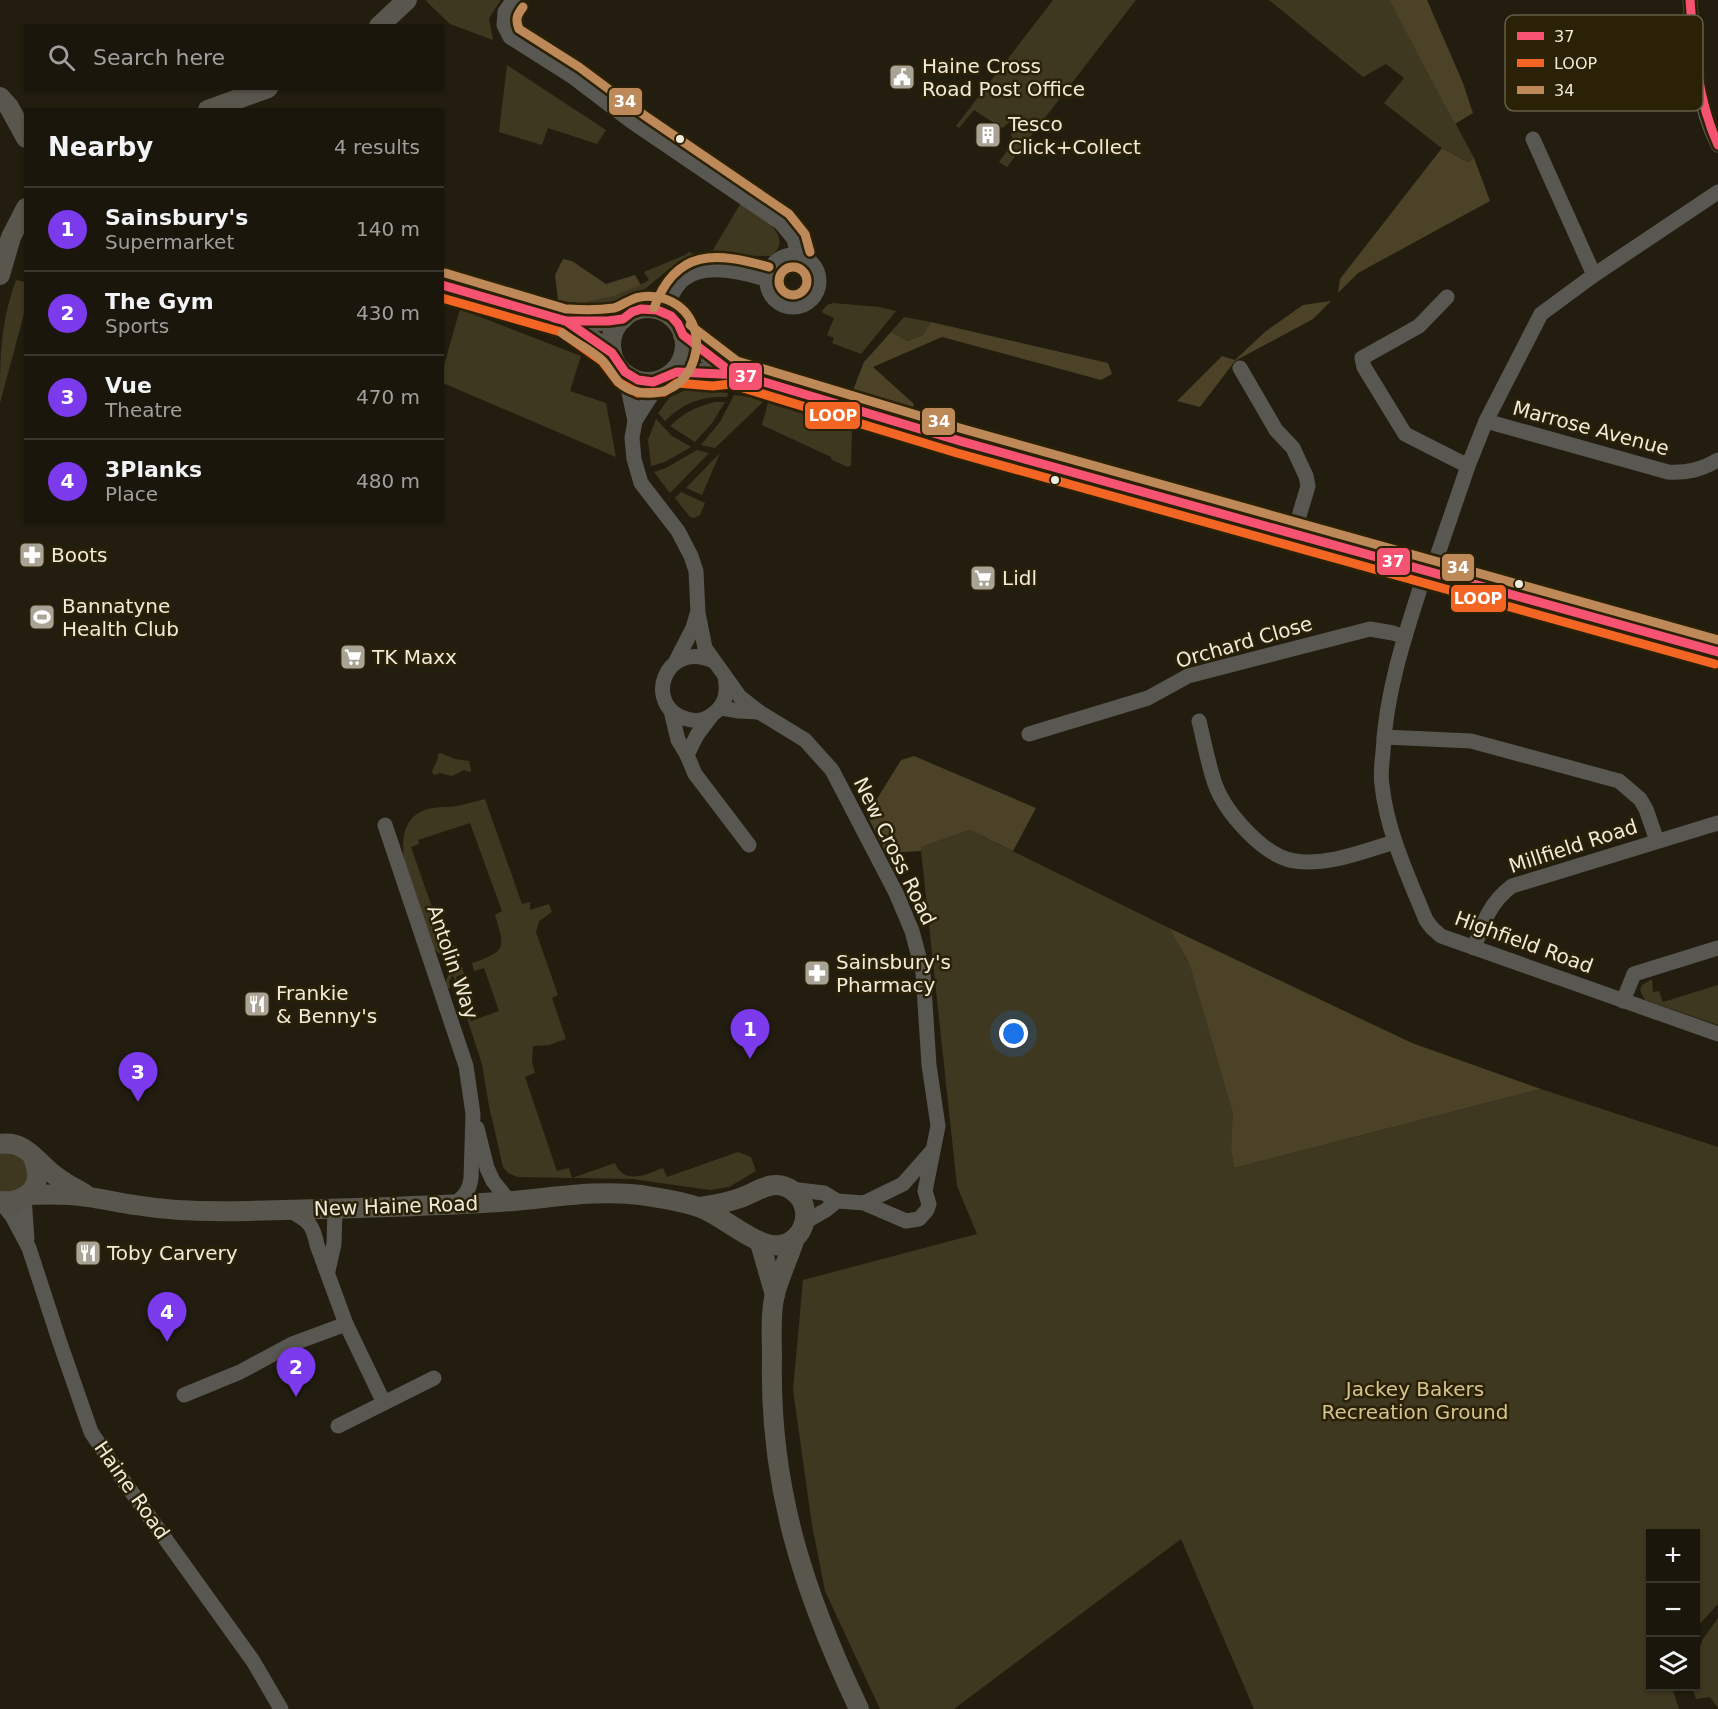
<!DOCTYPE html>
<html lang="en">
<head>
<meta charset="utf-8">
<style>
  body { margin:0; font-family:"DejaVu Sans",sans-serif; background:#231f14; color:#f1f3f6 }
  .controls { position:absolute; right:18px; bottom:18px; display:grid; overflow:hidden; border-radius:0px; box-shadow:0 2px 4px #0004 }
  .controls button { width:54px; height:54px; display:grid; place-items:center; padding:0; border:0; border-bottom:2px solid #38352c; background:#1a160b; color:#f1f3f6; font:30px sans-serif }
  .you { position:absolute; left:1014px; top:1034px; width:21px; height:21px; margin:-15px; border:4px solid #fff; border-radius:50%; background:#1a73e8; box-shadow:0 0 0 9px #1a73e833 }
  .badge { display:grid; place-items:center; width:39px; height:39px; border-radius:50%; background:#7c3aed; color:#fff; font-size:20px; font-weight:700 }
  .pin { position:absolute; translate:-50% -50px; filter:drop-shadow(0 2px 3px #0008) }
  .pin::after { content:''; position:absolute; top:32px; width:21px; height:18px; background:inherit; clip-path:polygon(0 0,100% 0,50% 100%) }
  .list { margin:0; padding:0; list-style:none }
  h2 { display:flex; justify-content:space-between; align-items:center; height:78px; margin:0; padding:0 24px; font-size:26px }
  h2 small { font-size:20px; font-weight:400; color:#9f9f9d }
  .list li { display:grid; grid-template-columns:39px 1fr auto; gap:18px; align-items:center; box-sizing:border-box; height:84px; padding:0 24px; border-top:2px solid #38352c }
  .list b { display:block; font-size:22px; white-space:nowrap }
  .list p { margin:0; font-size:20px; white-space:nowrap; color:#9f9f9d }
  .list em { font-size:20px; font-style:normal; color:#9f9f9d }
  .icon { flex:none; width:33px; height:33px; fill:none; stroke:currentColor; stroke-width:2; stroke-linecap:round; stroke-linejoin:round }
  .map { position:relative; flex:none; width:1718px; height:1709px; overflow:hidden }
  .search { position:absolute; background:#1a160b; box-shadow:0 2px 4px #0004; left:24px; top:24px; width:420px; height:66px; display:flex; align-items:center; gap:15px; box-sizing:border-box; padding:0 21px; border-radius:0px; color:#9f9f9d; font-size:22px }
  .panel { position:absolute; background:#1a160b; box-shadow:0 2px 4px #0004; left:24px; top:108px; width:420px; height:414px; border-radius:0px }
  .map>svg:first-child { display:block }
</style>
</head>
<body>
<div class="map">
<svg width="1718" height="1709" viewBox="0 0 1718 1709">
  <rect width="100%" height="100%" fill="#221d0f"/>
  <g fill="#3f3820">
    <polygon points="428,0 501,0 489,18 493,40 450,24 426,1"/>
    <path d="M1053 0H1136L1007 167 999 162 1014 141C1009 134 1012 131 1015 124L1011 121 1002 128 974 110 959 128 956 126Z"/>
    <polygon points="1269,0 1389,0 1474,158 1468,162 1439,146 1384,103 1404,78 1386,64 1363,77"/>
    <polygon points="507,65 606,130 597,144 548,128 542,145 499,132"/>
    <path d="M742 201C756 212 797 237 771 256L710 255Z"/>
    <path d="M689 252 695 254 669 269 645 289 615 305 579 304C604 299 627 293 649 280L644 272 685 255Z"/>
    <path d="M16 280 25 282V310L0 403C0 356 0 325 16 280Z"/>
    <polygon points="833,303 879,307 896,311 861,354 832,343 834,338 827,335 834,318 823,313 822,311 827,305"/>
    <polygon points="460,309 581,356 570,391 606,403 616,457 443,383 443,369"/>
    <polygon points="904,317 931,322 923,335 908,341 891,332"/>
    <path d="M688 389 728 393 727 397C701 396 683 403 665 421L658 413 670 397Z"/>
    <polygon points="734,395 749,397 763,402 715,448 701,445 720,422"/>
    <path d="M715 402H725L712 423 695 442 670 426C683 413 696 407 715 402Z"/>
    <polygon points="768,403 852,429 851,465 848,467 832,460 831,457 762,425"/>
    <polygon points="656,419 672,436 691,447 665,462 651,466 648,440"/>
    <polygon points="697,450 709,453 670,493 654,472 666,468"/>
    <polygon points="720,453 702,495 686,488"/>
    <polygon points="681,492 705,503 700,515 694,518 690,517 675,498"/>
    <path d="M440 753 455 759 469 761 471 770 470 772 464 770 452 776 439 773 435 775 432 773C433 766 438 762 438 754Z"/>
    <path d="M485 799 522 904 530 902V910L549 904 552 912 539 921 536 932 558 995 552 998 566 1039 549 1045 533 1046 532 1062 535 1073 525 1077 557 1171 569 1168 572 1178 615 1163C624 1186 647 1174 663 1168L667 1177 738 1152 751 1157 756 1171 729 1187 710 1190 632 1179 518 1177 508 1173 503 1167 489 1106 482 1064 453 975 449 981 450 988 446 989V980L450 972 462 967 464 974 456 977 471 1021 499 1011 484 968 474 971 472 963C507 951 505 948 495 915L502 911 470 823 418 840 419 844 411 847 446 947 455 946 458 955C447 957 440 957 433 947L404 861C402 841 402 818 425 810 435 806 447 808 457 806 467 804 476 801 485 799Z"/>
    <polygon points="970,830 1169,928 1189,963 1234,1112 1231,1149 1234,1168 1541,1089 1718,1147 1718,1604 1696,1628 1696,1534 1650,1534 1650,1686 1672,1687 1679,1709 1254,1709 1181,1539 954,1709 880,1709 825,1591 812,1525 793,1390 803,1280 977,1234 957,1186 921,850 921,847"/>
    <polygon points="1652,979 1653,992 1659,991 1663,1002 1718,985 1718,1025 1645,1000 1640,990 1642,985"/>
    <path d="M3 1152C37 1151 38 1197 0 1192V1154Z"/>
    <polygon points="1718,1618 1718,1708 1710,1697 1696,1699 1692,1687 1696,1686 1696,1657 1703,1639"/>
  </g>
  <g fill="#4c4228">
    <polygon points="1389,0 1427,0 1463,83 1473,113 1455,124"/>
    <polygon points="1442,148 1468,162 1474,158 1490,201 1358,273 1338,293 1340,279"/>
    <polygon points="563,259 572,261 606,284 635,275 641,285 614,296 579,304 558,300 555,275"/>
    <polygon points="1331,301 1313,319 1235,361 1200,407 1177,401 1222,356 1235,360 1266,331 1303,305"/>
    <polygon points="931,322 1108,363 1112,374 1101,380 942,337 873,367 914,404 912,411 853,390 864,362 891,332 908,341 923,335"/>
    <polygon points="914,756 1036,808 1013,851 970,830 921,847 921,851 886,853 867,815 901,760"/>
    <polygon points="1169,928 1412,1043 1541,1089 1234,1168 1231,1149 1233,1112 1189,963"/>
  </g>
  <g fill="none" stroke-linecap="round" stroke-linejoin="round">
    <g stroke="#595751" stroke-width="15">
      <polyline points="513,0 505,12 504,25 510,37 573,77 631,121 781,223 794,239 798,255"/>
      <path d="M1690 0C1694 50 1695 100 1718 145"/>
      <polyline points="1533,139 1594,275"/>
      <circle cx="793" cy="281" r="26"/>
      <polyline points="1447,297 1419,326 1362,358 1364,367 1405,434 1468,466"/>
      <path d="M665 312C669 301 674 287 684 279 704 262 743 272 766 279"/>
      <polyline points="1240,368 1276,430 1293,448 1306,476 1308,486 1294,533"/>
      <polyline points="620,369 628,388 635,421"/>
      <polyline points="661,380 635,421 632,438 634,459 641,483 678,531 691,556 696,571 698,613 705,648 740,697 759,712 805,740 832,770 896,893 912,931 923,972 929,1065 938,1126 925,1191 929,1204 927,1210 919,1219 906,1221 864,1203 837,1201 824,1193 790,1189"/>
      <path d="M1486 421 1668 472C1687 473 1701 470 1718 460"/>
      <path d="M1426 570C1407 629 1386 689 1383 752 1382 763 1380 774 1382 785 1387 832 1408 876 1426 920L1432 928 1441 936 1718 1034"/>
      <polyline points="1432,571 1468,466 1486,421 1541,314 1594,275 1718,192"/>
      <path d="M713 661C664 639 642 707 687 719 696 722 706 720 713 714 726 705 728 691 725 677"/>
      <polyline points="675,663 693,628 697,614"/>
      <polyline points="721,708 739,711 759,712"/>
      <polyline points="671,711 678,740 687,755 695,774 749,845"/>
      <path d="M1199 721C1204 741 1208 764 1215 784 1225 812 1264 857 1295 861 1329 866 1363 851 1395 842"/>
      <polyline points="1029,734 1148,698 1188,676 1370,629 1393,633 1405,637"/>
      <polyline points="1384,737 1471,741 1619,781 1640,799 1646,809 1657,841"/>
      <polyline points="687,755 697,735 712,715"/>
      <path d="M385 825 466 1066 473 1114 471 1178C469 1192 464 1197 453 1205"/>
      <path d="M1474 948C1483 923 1490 902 1512 886L1718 823"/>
      <polyline points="1623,1001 1634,974 1718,948"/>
      <polyline points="477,1128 487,1168 493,1181 509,1201"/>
      <polyline points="24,1197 27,1239"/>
      <polyline points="0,1201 12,1216 29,1248 59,1340 91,1432 123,1480 253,1661 281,1709"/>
      <polyline points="864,1203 903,1184 932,1151"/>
      <path d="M289 1210C308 1220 313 1224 317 1245L346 1324 384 1403"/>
      <polyline points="805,1222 826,1210 837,1201"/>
      <polyline points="328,1271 334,1244 335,1209"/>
      <polyline points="184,1395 240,1372 292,1344 346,1324"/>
      <polyline points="338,1426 434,1378"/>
    </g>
    <g stroke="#59564d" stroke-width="20">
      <polyline points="379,26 407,0"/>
      <polyline points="0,97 9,107 26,138"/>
      <polyline points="208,110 268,88"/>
      <polyline points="0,275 11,237 26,208"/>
      <polyline points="442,285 566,321 608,321 623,319"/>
      <circle cx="648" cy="345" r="37"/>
      <polyline points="566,321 612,353"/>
      <polyline points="683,335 731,372 960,441 1426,570 1718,652"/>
      <polyline points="674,371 713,374 731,372"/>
      <path d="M0 1144C27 1139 39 1166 60 1179 68 1185 77 1189 85 1194"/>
      <path d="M27 1195C48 1194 68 1194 88 1197 104 1199 119 1203 135 1205 171 1211 210 1212 247 1211 332 1209 416 1207 501 1202 547 1199 595 1189 641 1195 660 1198 683 1201 701 1208 729 1218 770 1264 796 1237 803 1230 806 1220 805 1211 804 1203 800 1196 793 1191 773 1176 757 1193 737 1199 725 1203 713 1205 700 1207"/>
      <path d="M0 1201C16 1203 37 1195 37 1176 38 1170 34 1162 33 1156"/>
      <path d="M795 1238C789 1257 780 1275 775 1294 770 1313 772 1338 772 1358 769 1488 804 1593 859 1709"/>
      <polyline points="760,1243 775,1295"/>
    </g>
    <defs>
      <g id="bus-1">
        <path d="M1690 0C1694 50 1697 98 1718 145"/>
        <polyline points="442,285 566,321 608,321 623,319 632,312 641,309 657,310 671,316 678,324 683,335 731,372 960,441 1718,652"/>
        <polyline points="554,318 566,321 612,353 625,372 638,380 653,382 677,372 743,375"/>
      </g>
      <polyline id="bus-2" points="442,298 561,332 602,361 618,382 638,393 664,392 677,383 713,386 730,384 957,453 1715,664"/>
      <g id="bus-3">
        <path d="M523 7C517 15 515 19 519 29L579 67 638 111 789 214 805 234 810 252"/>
        <circle cx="793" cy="281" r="14"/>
        <polyline points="445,273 566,309"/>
        <path d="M654 308C676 248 716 252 769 267"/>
        <polyline points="690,325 737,361 963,429 1718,640"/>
        <path d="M562 333C574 342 592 350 603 361 613 372 615 384 631 390 697 412 723 316 662 298 650 295 637 296 627 302 622 304 619 307 614 308 600 310 583 310 569 309"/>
      </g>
    </defs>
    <use href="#bus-1" stroke="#2a2107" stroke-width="14"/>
    <use href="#bus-2" stroke="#2a2107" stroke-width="14"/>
    <use href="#bus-3" stroke="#2a2107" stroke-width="14"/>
    <use href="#bus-1" stroke="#f65372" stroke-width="9"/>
    <use href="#bus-2" stroke="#f26522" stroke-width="9"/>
    <use href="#bus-3" stroke="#be8959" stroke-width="9"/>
  </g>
  <defs>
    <symbol id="civic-square" viewBox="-11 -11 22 22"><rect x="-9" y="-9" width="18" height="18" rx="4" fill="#a8a394" stroke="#2a2107"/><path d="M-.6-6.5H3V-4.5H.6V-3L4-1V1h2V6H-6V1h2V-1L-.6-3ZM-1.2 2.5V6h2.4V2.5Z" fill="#fff"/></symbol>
    <symbol id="building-square" viewBox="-11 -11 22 22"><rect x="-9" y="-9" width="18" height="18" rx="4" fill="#a8a394" stroke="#2a2107"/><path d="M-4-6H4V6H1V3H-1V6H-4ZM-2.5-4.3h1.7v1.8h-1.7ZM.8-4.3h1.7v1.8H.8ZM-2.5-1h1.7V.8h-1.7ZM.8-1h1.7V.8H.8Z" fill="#fff"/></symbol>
    <symbol id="pharmacy-square" viewBox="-11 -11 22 22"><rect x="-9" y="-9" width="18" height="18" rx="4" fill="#a8a394" stroke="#2a2107"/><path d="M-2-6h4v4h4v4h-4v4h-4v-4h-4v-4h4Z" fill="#fff"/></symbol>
    <symbol id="supermarket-square" viewBox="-11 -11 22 22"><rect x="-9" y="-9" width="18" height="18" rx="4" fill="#a8a394" stroke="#2a2107"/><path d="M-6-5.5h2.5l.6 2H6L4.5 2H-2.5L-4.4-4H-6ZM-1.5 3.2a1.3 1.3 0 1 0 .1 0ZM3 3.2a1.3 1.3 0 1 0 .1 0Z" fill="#fff"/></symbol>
    <symbol id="stadium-square" viewBox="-11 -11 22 22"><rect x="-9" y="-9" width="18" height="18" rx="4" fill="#a8a394" stroke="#2a2107"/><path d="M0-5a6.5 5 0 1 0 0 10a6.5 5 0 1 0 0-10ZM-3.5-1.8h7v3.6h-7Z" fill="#fff"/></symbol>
    <symbol id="restaurant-square" viewBox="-11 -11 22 22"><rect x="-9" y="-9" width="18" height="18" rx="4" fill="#a8a394" stroke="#2a2107"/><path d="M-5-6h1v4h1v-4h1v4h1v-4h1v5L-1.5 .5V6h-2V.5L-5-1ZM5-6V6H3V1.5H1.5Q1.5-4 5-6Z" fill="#fff"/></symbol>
  </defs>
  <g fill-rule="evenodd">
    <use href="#civic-square" x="887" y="62" width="30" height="30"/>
    <use href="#building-square" x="973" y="120" width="30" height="30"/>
    <use href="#pharmacy-square" x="17" y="540" width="30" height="30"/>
    <use href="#supermarket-square" x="968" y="563" width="30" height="30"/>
    <use href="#stadium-square" x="27" y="602" width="30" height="30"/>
    <use href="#supermarket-square" x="338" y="642" width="30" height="30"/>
    <use href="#pharmacy-square" x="802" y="958" width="30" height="30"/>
    <use href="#restaurant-square" x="242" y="989" width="30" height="30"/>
    <use href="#restaurant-square" x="73" y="1238" width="30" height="30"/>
  </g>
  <g fill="#f0ebdb" stroke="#2a2107" stroke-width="2">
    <circle cx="680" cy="139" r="5"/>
    <circle cx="1055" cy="480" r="5"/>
    <circle cx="1519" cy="584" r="5"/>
  </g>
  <g text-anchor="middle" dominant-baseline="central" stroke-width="5" stroke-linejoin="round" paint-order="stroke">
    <g font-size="20" fill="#f0ebdb" stroke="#2a2107" text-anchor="start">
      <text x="922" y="66">Haine Cross<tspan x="922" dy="23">Road Post Office</tspan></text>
      <text x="1008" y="124">Tesco<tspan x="1008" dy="23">Click+Collect</tspan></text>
      <text x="51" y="555">Boots</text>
      <text x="1002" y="578">Lidl</text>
      <text x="62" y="606">Bannatyne<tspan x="62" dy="23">Health Club</tspan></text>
      <text x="372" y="657">TK Maxx</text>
      <text x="836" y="962">Sainsbury's<tspan x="836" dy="23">Pharmacy</tspan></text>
      <text x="276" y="993">Frankie<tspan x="276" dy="23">&amp; Benny's</tspan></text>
      <text x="107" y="1253">Toby Carvery</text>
    </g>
    <g font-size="20" fill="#f0ebdb" stroke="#2a2107">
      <text transform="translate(1591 428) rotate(15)">Marrose Avenue</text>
      <text transform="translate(1244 642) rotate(-16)">Orchard Close</text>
      <text transform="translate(1573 846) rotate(-18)">Millfield Road</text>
      <text transform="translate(895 851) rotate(64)">New Cross Road</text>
      <text transform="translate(1524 942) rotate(20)">Highfield Road</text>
      <text transform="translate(453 962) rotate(71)">Antolin Way</text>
      <text transform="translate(396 1206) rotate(-2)">New Haine Road</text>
      <text transform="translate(132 1490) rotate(55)">Haine Road</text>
    </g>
    <g font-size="20" fill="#d6c48d" stroke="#2a2107">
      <text x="1415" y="1389">Jackey Bakers<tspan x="1415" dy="23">Recreation Ground</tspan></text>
    </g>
  </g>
  <rect x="1505" y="15" width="198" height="96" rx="9" fill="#2a2107" stroke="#655e47" stroke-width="1.5"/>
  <rect x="1517" y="32" width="27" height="8" fill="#f65372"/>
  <rect x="1517" y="59" width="27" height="8" fill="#f26522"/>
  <rect x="1517" y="86" width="27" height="8" fill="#be8959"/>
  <g font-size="16" fill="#f0ebdb">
    <text x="1554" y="42">37</text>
    <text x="1554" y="69">LOOP</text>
    <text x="1554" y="96">34</text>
  </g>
  <g stroke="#2a2107" stroke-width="2">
    <rect x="608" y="87" width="35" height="29" rx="6" fill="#be8959"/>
    <rect x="728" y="362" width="35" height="29" rx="6" fill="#f65372"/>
    <rect x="804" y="401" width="57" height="29" rx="6" fill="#f26522"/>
    <rect x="921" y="407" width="35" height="29" rx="6" fill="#be8959"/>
    <rect x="1376" y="547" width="35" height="29" rx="6" fill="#f65372"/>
    <rect x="1441" y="553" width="34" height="29" rx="6" fill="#be8959"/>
    <rect x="1450" y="584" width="57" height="29" rx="6" fill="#f26522"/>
  </g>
  <g font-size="16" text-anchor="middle" font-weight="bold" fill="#fff">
    <text x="625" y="107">34</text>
    <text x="746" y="382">37</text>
    <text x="833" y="421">LOOP</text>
    <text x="939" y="427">34</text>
    <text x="1393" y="567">37</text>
    <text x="1458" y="573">34</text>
    <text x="1478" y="604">LOOP</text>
  </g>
</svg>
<div class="controls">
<button>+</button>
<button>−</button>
<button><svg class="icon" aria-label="layers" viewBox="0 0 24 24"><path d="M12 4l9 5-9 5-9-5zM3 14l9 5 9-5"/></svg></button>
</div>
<div class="you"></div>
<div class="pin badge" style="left:750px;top:1059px">1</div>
<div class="pin badge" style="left:296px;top:1397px">2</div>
<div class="pin badge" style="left:138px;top:1102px">3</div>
<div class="pin badge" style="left:167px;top:1342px">4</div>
<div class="search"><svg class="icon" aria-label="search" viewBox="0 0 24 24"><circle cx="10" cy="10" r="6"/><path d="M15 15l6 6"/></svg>Search here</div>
<section class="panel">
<h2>Nearby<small>4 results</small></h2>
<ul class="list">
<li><span class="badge">1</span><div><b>Sainsbury's</b><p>Supermarket</p></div><em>140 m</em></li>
<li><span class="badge">2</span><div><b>The Gym</b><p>Sports</p></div><em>430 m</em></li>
<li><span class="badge">3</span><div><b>Vue</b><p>Theatre</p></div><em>470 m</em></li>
<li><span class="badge">4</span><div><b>3Planks</b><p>Place</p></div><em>480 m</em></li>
</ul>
</section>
</div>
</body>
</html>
